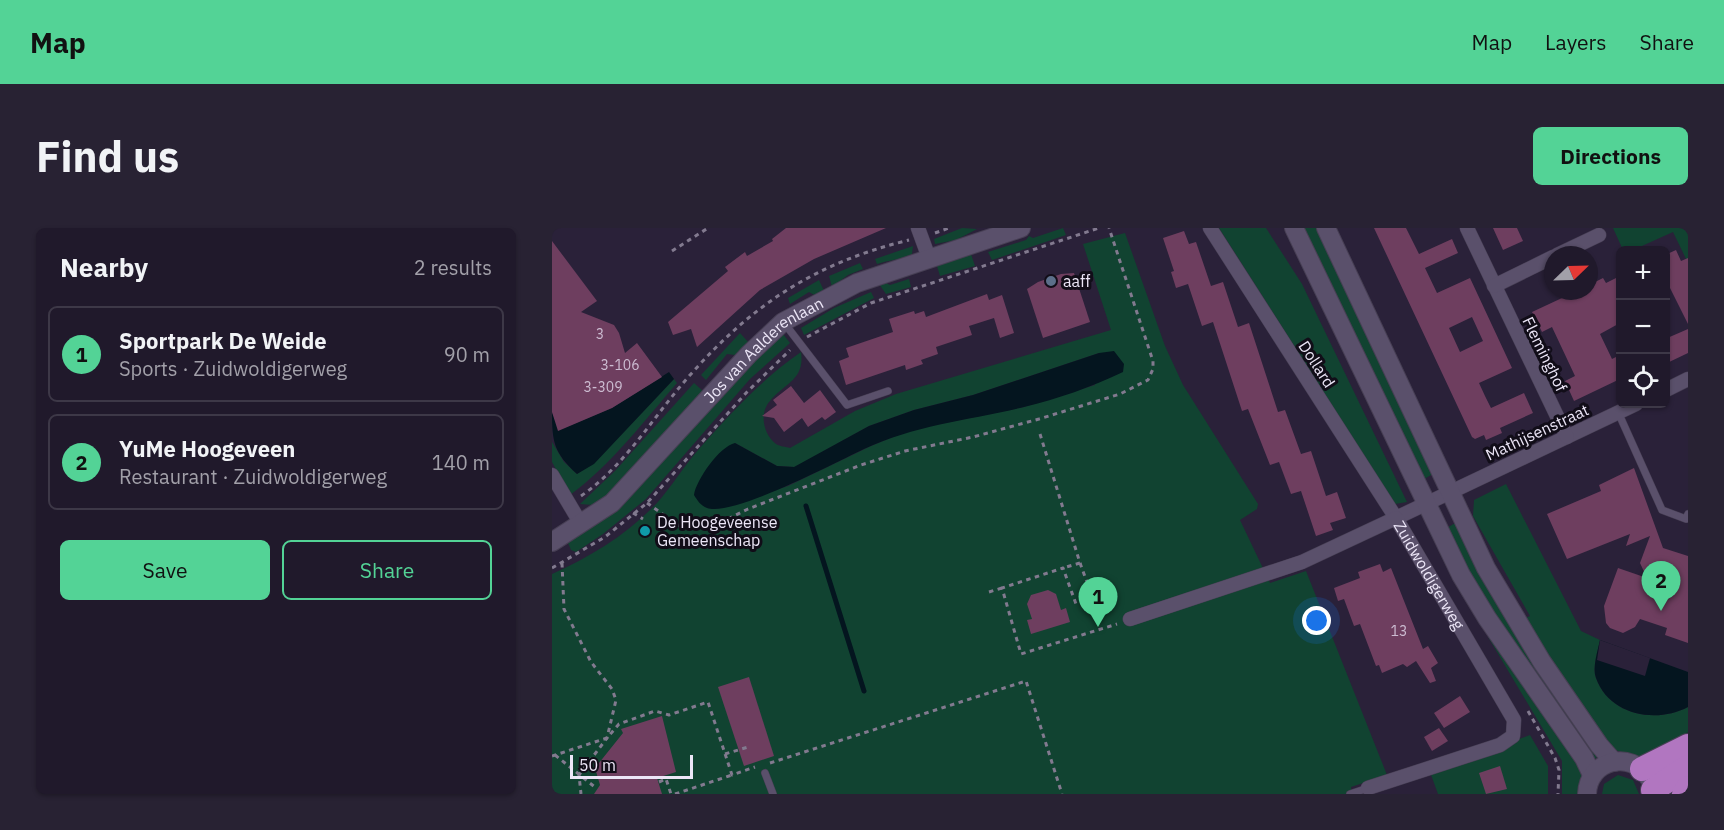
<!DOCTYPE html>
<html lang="en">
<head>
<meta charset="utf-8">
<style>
  body { margin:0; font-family:"IBM Plex Sans",sans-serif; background:#282233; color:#f1f3f6 }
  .controls { position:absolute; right:18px; top:18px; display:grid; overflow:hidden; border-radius:9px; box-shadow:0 2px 4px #0004 }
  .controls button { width:54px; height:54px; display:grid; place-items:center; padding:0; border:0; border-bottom:2px solid #3d3847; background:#20192b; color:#f1f3f6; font:30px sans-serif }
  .compass { position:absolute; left:992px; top:18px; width:54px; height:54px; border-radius:50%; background:#20192b; box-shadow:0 2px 4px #0004; rotate:67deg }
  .scale { position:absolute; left:18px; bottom:15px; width:123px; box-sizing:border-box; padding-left:6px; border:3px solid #ece6f7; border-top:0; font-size:16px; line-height:21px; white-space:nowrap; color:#ece6f7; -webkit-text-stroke:4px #110d18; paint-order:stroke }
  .you { position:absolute; left:765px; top:393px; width:21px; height:21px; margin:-15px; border:4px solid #fff; border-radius:50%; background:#1a73e8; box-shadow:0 0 0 9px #1a73e833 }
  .badge { display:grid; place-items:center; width:39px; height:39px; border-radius:50%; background:#53d396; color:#111; font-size:20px; font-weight:700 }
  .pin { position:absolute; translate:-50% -50px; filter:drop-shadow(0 2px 3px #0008) }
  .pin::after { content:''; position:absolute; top:32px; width:21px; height:18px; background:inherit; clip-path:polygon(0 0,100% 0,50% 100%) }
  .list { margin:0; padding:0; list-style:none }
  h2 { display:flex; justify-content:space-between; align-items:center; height:78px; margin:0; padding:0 24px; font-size:26px }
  h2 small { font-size:20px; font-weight:400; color:#a2a0a9 }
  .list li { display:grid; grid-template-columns:39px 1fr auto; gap:18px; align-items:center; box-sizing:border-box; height:96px; margin:0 12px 12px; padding:0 12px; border:2px solid #3d3847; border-radius:9px }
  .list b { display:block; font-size:22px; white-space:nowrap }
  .list p { margin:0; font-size:20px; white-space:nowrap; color:#a2a0a9 }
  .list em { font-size:20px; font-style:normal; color:#a2a0a9 }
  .actions { display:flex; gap:12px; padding:18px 24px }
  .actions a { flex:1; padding:14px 0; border:2px solid #53d396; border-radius:9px; text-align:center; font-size:21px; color:#53d396 }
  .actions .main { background:#53d396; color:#111 }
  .icon { flex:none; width:33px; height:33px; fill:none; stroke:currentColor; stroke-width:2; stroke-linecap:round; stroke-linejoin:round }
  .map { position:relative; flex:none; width:1136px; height:566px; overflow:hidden; border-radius:9px }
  header { display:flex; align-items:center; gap:36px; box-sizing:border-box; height:84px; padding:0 30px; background:#53d396; color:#111 }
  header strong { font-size:28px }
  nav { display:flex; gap:33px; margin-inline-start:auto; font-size:21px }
  .intro { display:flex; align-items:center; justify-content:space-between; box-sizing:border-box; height:144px; padding:0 36px }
  h1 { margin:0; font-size:42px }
  .button { padding:15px 27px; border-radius:9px; background:#53d396; color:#111; font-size:21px; font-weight:700 }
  main { display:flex; gap:36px; padding:0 36px }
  aside { flex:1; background:#20192b; border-radius:9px; box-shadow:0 2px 4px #0004 }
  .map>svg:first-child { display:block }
</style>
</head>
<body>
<header>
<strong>Map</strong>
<nav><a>Map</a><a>Layers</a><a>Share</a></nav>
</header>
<div class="intro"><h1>Find us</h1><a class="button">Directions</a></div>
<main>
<aside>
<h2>Nearby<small>2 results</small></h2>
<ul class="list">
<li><span class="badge">1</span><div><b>Sportpark De Weide</b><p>Sports · Zuidwoldigerweg</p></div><em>90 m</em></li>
<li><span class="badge">2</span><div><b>YuMe Hoogeveen</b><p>Restaurant · Zuidwoldigerweg</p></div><em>140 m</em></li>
</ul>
<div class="actions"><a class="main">Save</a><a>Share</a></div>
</aside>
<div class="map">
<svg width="1136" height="566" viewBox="0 0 1136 566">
  <rect width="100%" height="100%" fill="#2a2139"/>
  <g fill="#114331" fill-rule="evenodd">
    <polygon points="410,0 425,1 404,12 383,16 382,11"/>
    <polygon points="511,0 514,7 440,32 436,24 474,12 477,8 481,10"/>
    <polygon points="667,0 714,0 750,56 855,274 843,276"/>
    <polygon points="750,0 768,0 881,246 872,251"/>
    <polygon points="1061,0 1136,0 1136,35 1121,4 1081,22 1071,22"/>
    <path d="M573 5 613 118 631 157 706 276 705 281 688 292 718 355 754 343 835 547 799 559 800 566H0V346C38 329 76 306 105 275 120 258 132 238 147 221 177 187 211 150 249 124 253 152 233 155 218 173 207 185 211 206 224 216 227 218 234 219 238 220L303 183 344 166 559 102 531 16ZM547 125 543 157 472 179 358 202 319 218 236 258 165 280H155L183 215 225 238 243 239 317 198 362 182 421 167Z"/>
    <path d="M361 18 360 26C348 32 337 32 325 36L323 31Z"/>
    <polygon points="419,26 423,38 388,48 385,38"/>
    <polygon points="308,35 311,41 296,47 280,59 277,48"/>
    <polygon points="357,51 359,59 334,66 327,56 332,54 338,57"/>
    <polygon points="267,52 272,63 264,68 257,64 238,76 236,70"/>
    <polygon points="319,64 322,70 252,107 249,100 282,80"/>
    <polygon points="188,105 197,115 183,127 175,126 154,152 149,147"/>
    <polygon points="231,106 238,115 198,151 94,271 51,306 24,324 19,322 16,315 49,293 82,265 192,141"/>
    <path d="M122 151 125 155C92 193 59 237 18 267L0 234V214L12 234 25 246 43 234Z"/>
    <polygon points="142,155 152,164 58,266 41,277 28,276 63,243"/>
    <path d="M954 256 1029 403 1048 412C1046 422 1040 440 1044 450 1057 487 1104 496 1136 479V504L1107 529 1091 530 1059 521 1048 509 973 390 978 388 921 288 922 272Z"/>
    <polygon points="905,294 1046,528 1041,533 939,386 893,301"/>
    <polygon points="940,407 1032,544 1028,566 1010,566 1010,533 936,409"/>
    <polygon points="978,507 996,538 996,566 886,566 878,544"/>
    <polygon points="1066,547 1081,552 1087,566 1050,566 1052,556"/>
  </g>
  <g fill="#04151f">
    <path d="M562 123 572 136 571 144C539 159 506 171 472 179 418 192 363 197 312 221 284 234 181 289 155 280 149 278 145 272 142 267 144 252 168 218 183 215L225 238 242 239 317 198 362 182 421 167 547 125Z"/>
    <path d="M117 144 122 151 42 236 25 246C2 225 0 214 0 184L7 202 60 180Z"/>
    <path d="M1048 412 1136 444V479C1104 496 1057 487 1044 450 1040 440 1046 422 1048 412Z"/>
  </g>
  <polygon fill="#2a2139" points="1048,412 1098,430 1093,448 1045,432"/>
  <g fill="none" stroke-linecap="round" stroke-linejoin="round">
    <polyline stroke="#04151f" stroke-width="5" points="254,278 312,463"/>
  </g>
  <g fill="#6e3e5f" fill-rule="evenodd">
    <polygon points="234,0 334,0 262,31 208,62 145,119 139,101 121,107 116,94 176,43 173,39 193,24 195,28 221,13 220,11"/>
    <path d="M822 0H854L867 26 900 11 906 25 873 40 885 65 918 50 960 140 927 155 933 168 939 180 972 165 981 185 948 200 950 205 934 212 932 207 923 211 920 209ZM920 89 931 113 908 124 897 100Z"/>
    <polygon points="941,0 965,0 971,13 951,22"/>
    <polygon points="632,3 637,16 644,14 659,58 671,54 686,99 697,95 726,184 733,182 749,226 759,223 774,268 785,264 794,290 778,295 781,302 764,308 749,263 739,266 727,234 718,237 696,181 690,183 661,94 650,98 636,56 624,60 619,44 622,43 611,10"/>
    <polygon points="0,13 45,73 29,84 62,97 67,105 73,125 85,115 110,149 60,180 6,203 0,184"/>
    <polygon points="1124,22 1129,33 1136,30 1136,96 1113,50 1113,27"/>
    <polygon points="522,45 538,94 491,110 475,61 486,54 509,46"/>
    <polygon points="1068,48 1068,95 1048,106 1060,131 1068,127 1068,151 1022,173 1013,153 1023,148 1000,99 990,104 980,84 1025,63 1037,63 1037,57 1051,50 1054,55"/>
    <polygon points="435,66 437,72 450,67 462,105 448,110 442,90 417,98 420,107 384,119 386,126 369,132 371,136 354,142 353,137 294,157 287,133 297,129 294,120 341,104 337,91 362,83 363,86 372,83 374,89"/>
    <polygon points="1136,101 1136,125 1113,136 1113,111"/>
    <polygon points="239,158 252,175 268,162 284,184 273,192 270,189 256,199 250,190 232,204 222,190 210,188 225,177 221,172"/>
    <polygon points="1082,240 1111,320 1136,328 1136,415 1113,407 1115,400 1088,391 1083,399 1071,405 1058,400 1054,395 1052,378 1066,340 1095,350 1088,335 1098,308 1074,318 1078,306 1015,331 995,286 1049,263 1047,257"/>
    <polygon points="828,336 831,344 839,340 871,421 876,418 886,435 879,440 884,453 878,455 864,433 855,439 851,436 830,445 827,437 824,438 808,396 802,398 792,371 786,373 782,360 808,350 806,344"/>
    <polygon points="496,362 504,366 509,382 514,380 518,394 479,406 475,392 480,391 475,376 479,367"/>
    <polygon points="197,449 222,528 192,538 166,459"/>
    <polygon points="908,468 918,484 892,500 882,485"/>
    <polygon points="110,488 124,544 105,550 110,566 42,566 48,557 43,540 71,505 69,501"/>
    <polygon points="887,500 896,513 880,523 872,509"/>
    <polygon points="948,538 955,561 934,566 927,545"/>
  </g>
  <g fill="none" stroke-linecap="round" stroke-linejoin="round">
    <defs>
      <g id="lane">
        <polyline points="233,96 295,177 336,163"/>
        <polyline points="1066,184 1110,282 1134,291 1136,286"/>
        <polyline points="213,545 221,566"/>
        <polyline points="798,566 816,560"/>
      </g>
      <g id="street">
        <polyline points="366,0 377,30"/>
        <polyline points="658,0 844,290 1084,176"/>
        <polyline points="915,0 1015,209"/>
        <polyline points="1005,27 1047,7"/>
        <polyline points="942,58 1001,29"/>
        <polyline points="1114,162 1136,151"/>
        <polyline points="0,247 29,296"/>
        <path id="s1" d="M578 391 750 334 844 290 962 492 961 508 948 517 816 560"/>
      </g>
      <g id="secondary">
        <polyline points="742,0 909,347 935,390 1032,530 1040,547"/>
        <polyline points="774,0 934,340 990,434 1047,517 1062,534"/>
        <path id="s2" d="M0 314 60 275 197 126 231 94 305 55 469 0"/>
        <path d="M1035 566C1036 532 1079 521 1097 550"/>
      </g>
      <g id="highway">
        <polyline points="1090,541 1136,518"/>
        <polyline points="1101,562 1136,539"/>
        <polyline points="1132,566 1136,560"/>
      </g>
    </defs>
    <use href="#lane" stroke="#473f54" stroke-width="8"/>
    <use href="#street" stroke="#473f54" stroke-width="15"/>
    <use href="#secondary" stroke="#473f54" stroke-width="20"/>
    <use href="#highway" stroke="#473f54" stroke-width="26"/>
    <g stroke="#827a8f" stroke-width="3" stroke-dasharray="4.5 4.5" stroke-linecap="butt">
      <polyline points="383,5 397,0"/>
      <polyline points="120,23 156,0"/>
      <polyline points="255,109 319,75 547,0"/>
      <polyline points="488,206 528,335 511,340"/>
      <path d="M29 268C75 236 102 187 139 146 202 75 264 35 357 12"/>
      <polyline points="95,275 129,299 166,296 196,281 309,237 353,223 421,209 487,191 568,166 596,152 601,141 601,133 557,0"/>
      <polyline points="81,285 91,291"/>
      <polyline points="10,335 12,381 39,434 60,461 64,472 55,510 27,547 29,566"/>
      <polyline points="528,335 535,354"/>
      <polyline points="0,340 53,309 95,275 195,164 238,122"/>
      <polyline points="437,364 450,360"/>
      <polyline points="549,367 524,376 511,340 450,360 469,426 565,396"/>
      <polyline points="976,483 1003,530 1007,542 1006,566"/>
      <polyline points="173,526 196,519"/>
      <polyline points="3,527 44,560"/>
      <polyline points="0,528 55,510 67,496 103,483 117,487 156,474 180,547 203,539"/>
      <polyline points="218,535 474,453 510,566"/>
      <polyline points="107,554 114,551 119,566"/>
      <polyline points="123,566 180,547"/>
    </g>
    <use href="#lane" stroke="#5a506b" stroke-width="7"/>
    <use href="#street" stroke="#5a506b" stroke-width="14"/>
    <use href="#secondary" stroke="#5a506b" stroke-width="18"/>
    <use href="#highway" stroke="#b176c0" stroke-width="24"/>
  </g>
  <circle fill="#5c6f8a" stroke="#110d18" stroke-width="2" cx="499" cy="53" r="6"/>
  <circle fill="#0f9aa8" stroke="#110d18" stroke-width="2" cx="93" cy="303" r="6"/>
  <g text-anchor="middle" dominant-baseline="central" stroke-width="6" stroke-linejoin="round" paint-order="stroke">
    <g font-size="14" fill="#ccbcd1">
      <text x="48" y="106">3</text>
      <text x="68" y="137">3-106</text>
      <text x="51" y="159">3-309</text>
      <text x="847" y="403">13</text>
    </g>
    <g font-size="16" fill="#ece6f7" stroke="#110d18" text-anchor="start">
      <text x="511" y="53">aaff</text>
      <text x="105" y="294">De Hoogeveense<tspan x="105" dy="18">Gemeenschap</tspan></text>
    </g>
    <g font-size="16" fill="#ece6f7" stroke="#110d18">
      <text stroke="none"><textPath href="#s2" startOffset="288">Jos van Aalderenlaan</textPath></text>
      <text transform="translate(993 126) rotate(64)">Fleminghof</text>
      <text transform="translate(765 136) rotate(57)">Dollard</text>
      <text transform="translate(985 204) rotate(-25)">Mathijsenstraat</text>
      <text stroke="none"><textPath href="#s1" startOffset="351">Zuidwoldigerweg</textPath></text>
    </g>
  </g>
</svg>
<div class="controls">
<button>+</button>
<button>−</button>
<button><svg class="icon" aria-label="locate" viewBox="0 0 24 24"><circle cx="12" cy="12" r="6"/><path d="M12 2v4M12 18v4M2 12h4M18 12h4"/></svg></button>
</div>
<svg class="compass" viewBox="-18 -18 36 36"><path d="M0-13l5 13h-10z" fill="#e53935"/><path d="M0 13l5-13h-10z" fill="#a2a0a9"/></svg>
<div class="scale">50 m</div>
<div class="you"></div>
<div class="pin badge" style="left:546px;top:399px">1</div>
<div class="pin badge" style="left:1109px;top:383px">2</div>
</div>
</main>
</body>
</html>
